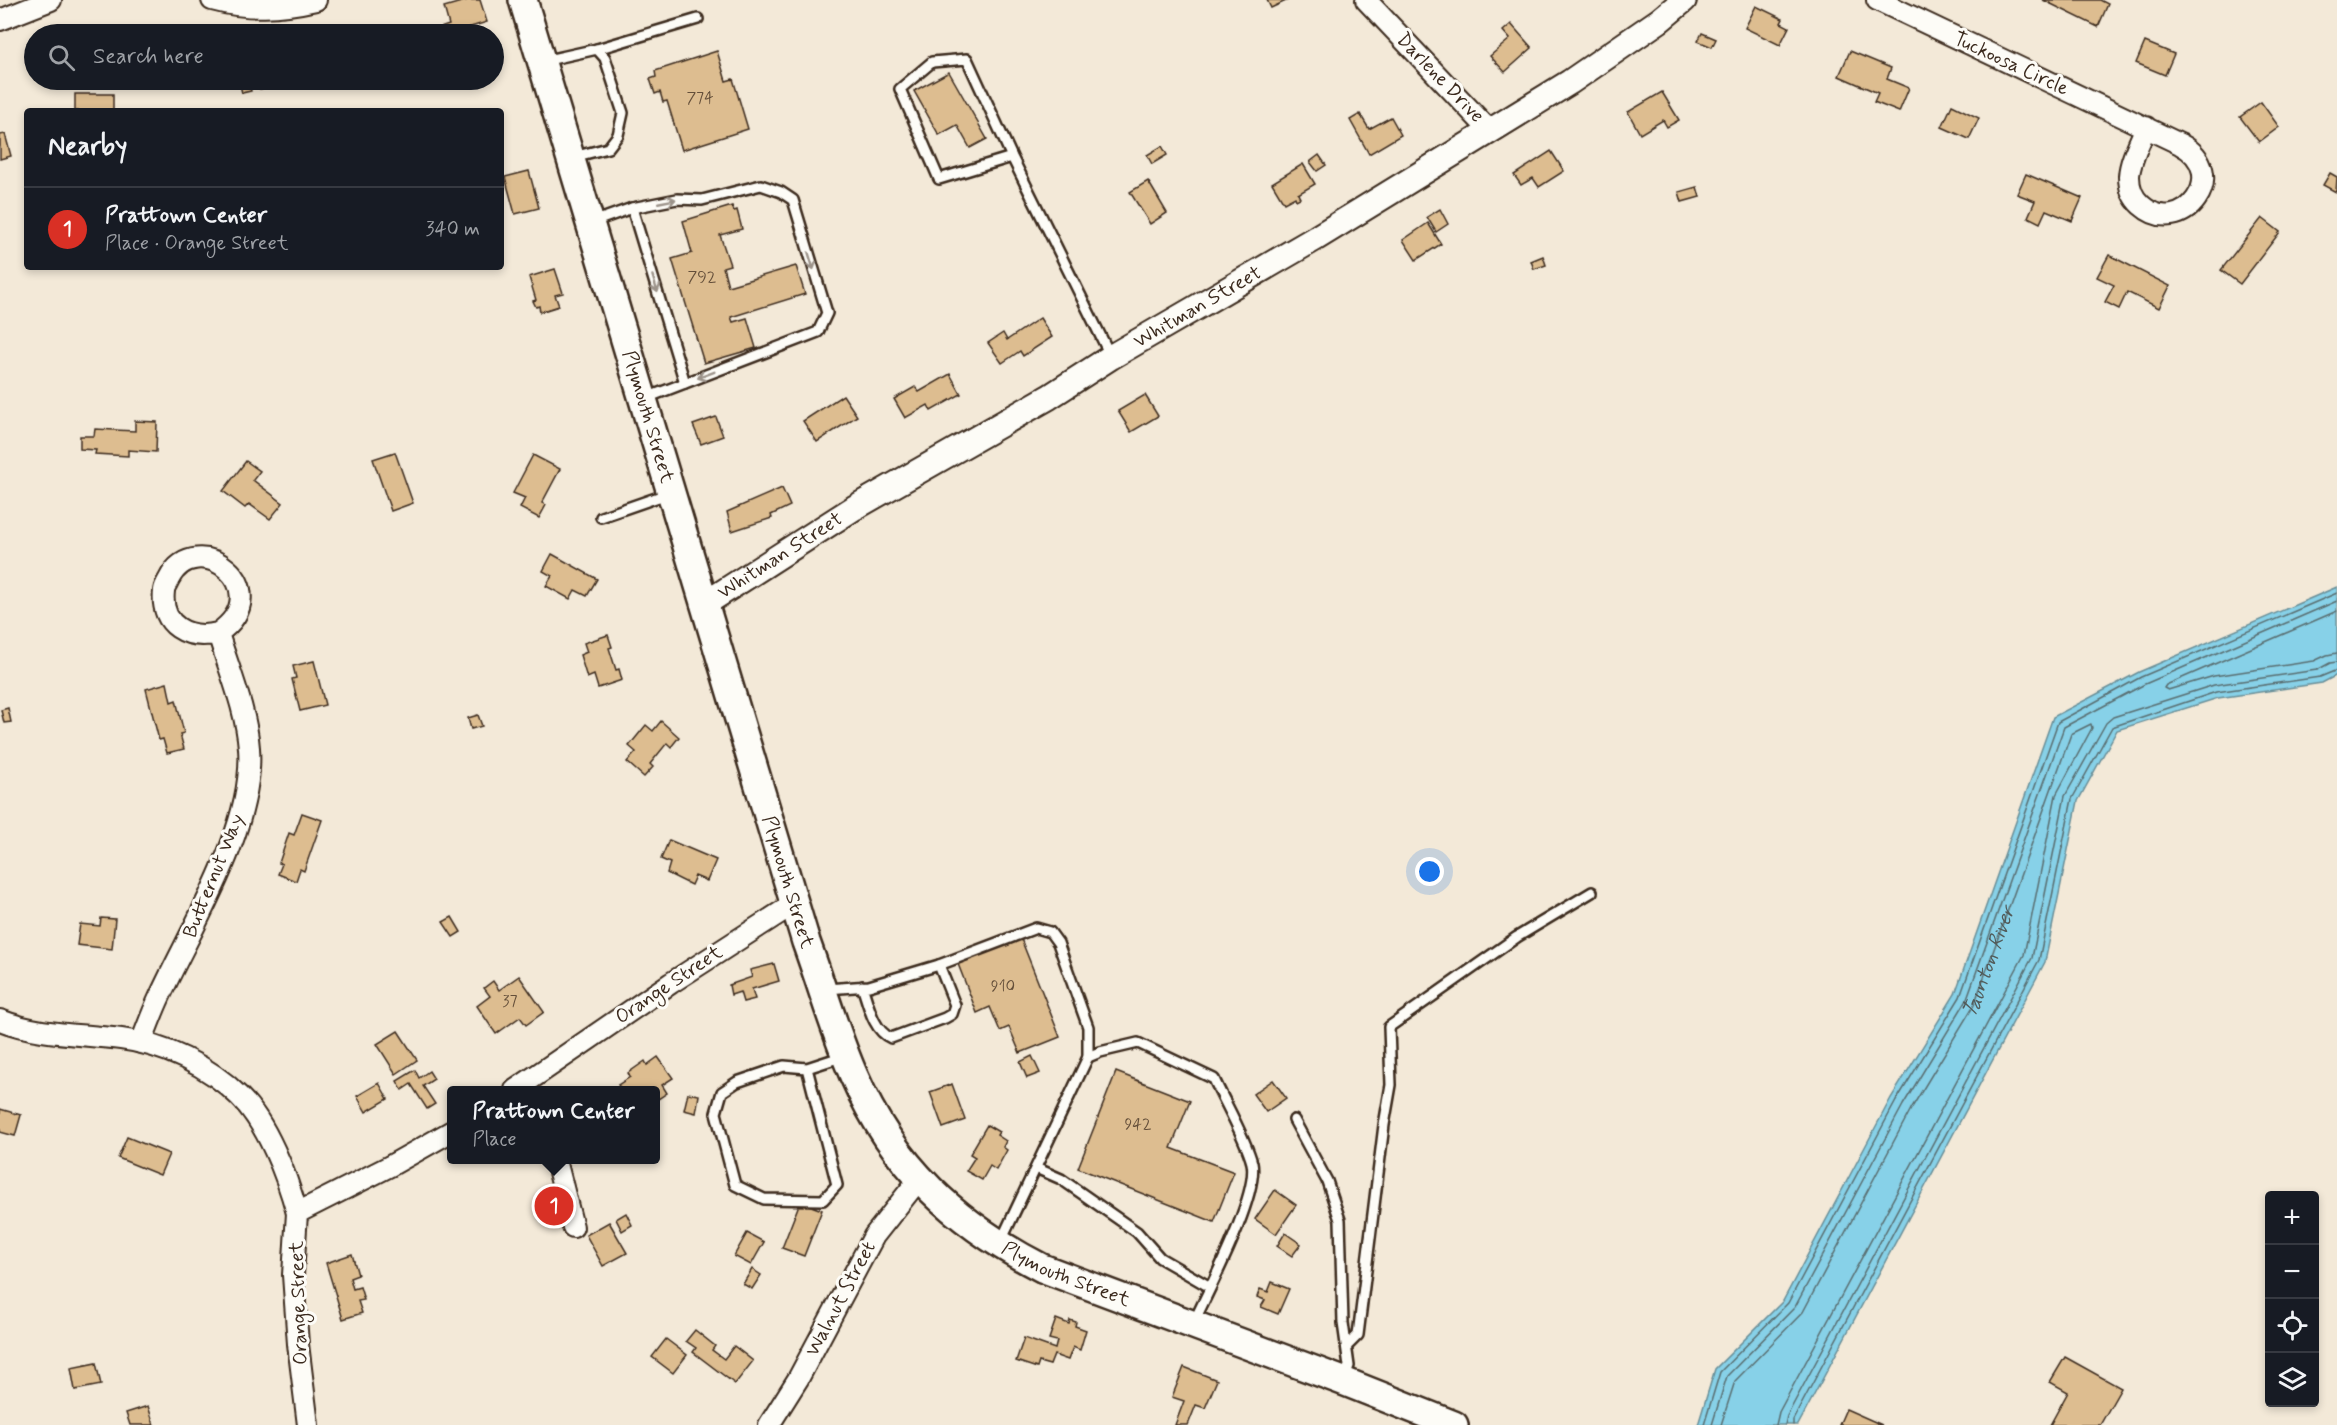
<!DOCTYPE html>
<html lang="en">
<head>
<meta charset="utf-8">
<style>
  body { margin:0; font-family:Mynerve,sans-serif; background:#20242c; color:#f1f3f6 }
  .controls { position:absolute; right:18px; bottom:18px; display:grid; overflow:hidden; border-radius:6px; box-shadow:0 3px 9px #0003 }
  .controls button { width:54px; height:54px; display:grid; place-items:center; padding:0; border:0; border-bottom:2px solid #363941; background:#171b24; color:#f1f3f6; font:30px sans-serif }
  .you { position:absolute; left:1430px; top:872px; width:21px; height:21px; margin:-15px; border:4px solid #fff; border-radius:50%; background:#1a73e8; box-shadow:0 0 0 9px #1a73e833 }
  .badge { display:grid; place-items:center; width:39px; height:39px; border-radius:50%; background:#d93025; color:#fff; font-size:20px; font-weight:700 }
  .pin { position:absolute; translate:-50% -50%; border:3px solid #fff; box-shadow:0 2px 6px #0006 }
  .popup { position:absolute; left:447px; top:1086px; width:213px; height:78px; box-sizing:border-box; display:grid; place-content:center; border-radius:6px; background:#171b24; filter:drop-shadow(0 2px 4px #0005); font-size:20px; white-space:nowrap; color:#9ea1a6 }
  .popup b { font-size:22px; color:#f1f3f6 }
  .popup::after { content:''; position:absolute; left:50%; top:100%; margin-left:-12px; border:12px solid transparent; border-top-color:#171b24 }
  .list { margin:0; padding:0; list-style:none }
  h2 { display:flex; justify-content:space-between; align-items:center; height:78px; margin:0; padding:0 24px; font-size:26px }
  h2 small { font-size:20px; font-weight:400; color:#9ea1a6 }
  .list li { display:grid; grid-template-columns:39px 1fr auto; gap:18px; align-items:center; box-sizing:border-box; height:84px; padding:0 24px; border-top:2px solid #363941 }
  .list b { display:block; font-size:22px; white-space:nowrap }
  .list p { margin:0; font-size:20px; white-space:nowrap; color:#9ea1a6 }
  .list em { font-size:20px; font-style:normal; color:#9ea1a6 }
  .icon { flex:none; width:33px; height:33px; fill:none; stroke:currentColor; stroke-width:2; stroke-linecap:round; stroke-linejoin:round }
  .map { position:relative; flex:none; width:2337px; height:1425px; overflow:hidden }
  .search { position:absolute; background:#171b24; box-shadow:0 3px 9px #0003; left:24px; top:24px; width:480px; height:66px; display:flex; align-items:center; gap:15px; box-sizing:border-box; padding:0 21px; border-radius:33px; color:#9ea1a6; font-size:22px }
  .panel { position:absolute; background:#171b24; box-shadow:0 3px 9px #0003; left:24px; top:108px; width:480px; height:162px; border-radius:6px }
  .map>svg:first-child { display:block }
</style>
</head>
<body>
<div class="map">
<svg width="2337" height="1425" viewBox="0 0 2337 1425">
  <rect width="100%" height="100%" fill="#f3e9d8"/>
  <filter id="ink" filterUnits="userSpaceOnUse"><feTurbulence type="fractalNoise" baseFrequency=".0167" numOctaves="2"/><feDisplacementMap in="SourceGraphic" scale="12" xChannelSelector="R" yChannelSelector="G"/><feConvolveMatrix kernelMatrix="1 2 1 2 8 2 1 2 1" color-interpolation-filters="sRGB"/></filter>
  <g filter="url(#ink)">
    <polygon fill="#87d1e8" stroke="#698e97" stroke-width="1.5" points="2337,587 2337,675 2322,683 2218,698 2117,730 2078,801 2045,962 1798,1425 1698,1425 1715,1369 1783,1301 1891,1098 1955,994 2053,717 2139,672"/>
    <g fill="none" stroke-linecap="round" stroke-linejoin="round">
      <g stroke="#596d6f" stroke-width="1.5">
        <polyline points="2337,611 2166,685 2164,688 2168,690 2214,676 2314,661 2327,655 2337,653"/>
        <polyline points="1704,1425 1720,1372 1788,1303 1896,1101 1960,997 2058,722 2141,677 2337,593"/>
        <polyline points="1712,1425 1727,1376 1795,1307 1903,1105 1966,1001 2064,727 2145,684 2337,601"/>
        <path id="s1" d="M1721 1425 1735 1381 1803 1312 1911 1109 1974 1005 2071 734 2091 724 2092 728 2056 795 2024 955 1779 1412 1776 1425"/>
        <polyline points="1785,1425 1787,1416 2032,958 2065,796 2106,723 2113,717 2214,685 2317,670 2330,663 2337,662"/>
        <polyline points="1793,1425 1793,1420 2039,960 2072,799 2112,727 2216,692 2320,677 2337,670"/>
      </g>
    </g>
    <g fill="#ddbd90" stroke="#3b2a1e" stroke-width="1.5">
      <polygon points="468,0 480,0 487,22 454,32 454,34 435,34 434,30 449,25 444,7"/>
      <polygon points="1267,0 1288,0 1271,8"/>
      <polygon points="2043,0 2100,0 2108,4 2098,27"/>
      <polygon points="1756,6 1783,19 1781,23 1789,27 1780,45 1745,28"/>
      <polygon points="1511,24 1532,48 1505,72 1490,56 1510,39 1503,31"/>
      <polygon points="1702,33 1716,39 1712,47 1698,41"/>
      <polygon points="2145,42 2174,54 2165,75 2136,63"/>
      <polygon points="717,51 726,81 733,79 748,129 682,150 667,101 663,102 660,92 655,94 650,79 656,77 655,71"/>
      <polygon points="1850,51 1891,68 1887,79 1909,88 1899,112 1874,102 1878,93 1839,76"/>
      <polygon points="949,72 987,139 970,148 957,125 939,135 914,91"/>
      <polygon points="248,80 251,91 242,93 239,81"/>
      <polygon points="258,80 291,80 260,89"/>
      <polygon points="1662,92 1679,120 1667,127 1663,120 1640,134 1628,112"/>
      <rect x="75" y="94" width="38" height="17"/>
      <polygon points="2261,102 2279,127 2259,142 2240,117"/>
      <polygon points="1952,105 1979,118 1969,139 1942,127"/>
      <polygon points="1360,114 1369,129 1391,117 1401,135 1369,154 1350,120"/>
      <polygon points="5,134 11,156 0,159 0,135"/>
      <polygon points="1162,146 1167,155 1152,164 1147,155"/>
      <polygon points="1551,151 1564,171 1539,187 1533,178 1521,185 1514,175"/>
      <polygon points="1319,155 1326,165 1317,171 1310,162"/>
      <polygon points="1303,164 1315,184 1298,194 1300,198 1296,200 1295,197 1284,203 1272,183"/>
      <polygon points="529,171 539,208 515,214 505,177"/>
      <polygon points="2330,173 2337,177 2336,192 2323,185"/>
      <polygon points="2026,174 2082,198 2072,221 2046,210 2040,223 2028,217 2035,201 2017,194"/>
      <polygon points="1148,181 1167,213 1150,224 1130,192"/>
      <polygon points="1697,187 1700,197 1682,202 1679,192"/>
      <polygon points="732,206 734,211 737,210 742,229 720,235 730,265 723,267 728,286 796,266 805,294 731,317 733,322 747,318 756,348 704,363 672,259 692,253 683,221"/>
      <polygon points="1440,209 1448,224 1436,232 1427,217"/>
      <polygon points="2262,218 2280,232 2240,284 2221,270"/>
      <polygon points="1428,223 1441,244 1416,260 1403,240"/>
      <polygon points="2109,255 2170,286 2159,308 2127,292 2119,309 2105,302 2114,285 2097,277"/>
      <polygon points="1543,256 1546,265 1534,269 1531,261"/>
      <polygon points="555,269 563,293 555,295 559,306 540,312 539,306 536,307 533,301 536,300 529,277"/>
      <polygon points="1040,318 1052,337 1023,356 1020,351 1002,363 988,343 1003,333 1007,340"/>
      <polygon points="950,374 961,394 931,411 928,405 905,418 894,399 915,387 919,392"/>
      <polygon points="843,395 857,416 817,442 803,421"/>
      <polygon points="1145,395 1158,416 1131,432 1118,411"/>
      <polygon points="716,417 723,436 701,444 693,425"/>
      <polygon points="135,421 157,422 156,452 128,450 128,456 95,454 96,450 80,449 80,436 94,436 95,429 135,431"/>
      <polygon points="395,452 413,503 391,511 373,459"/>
      <polygon points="533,455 560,469 542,503 546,505 539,518 520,508 525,498 513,493"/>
      <polygon points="246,461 260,471 253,480 283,503 270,519 249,504 245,508 223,491"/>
      <polygon points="782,488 790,506 771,515 772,518 732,531 727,512"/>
      <polygon points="552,554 597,579 587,596 575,590 570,599 546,586 552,576 543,571"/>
      <polygon points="608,635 612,647 609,648 616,670 619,669 622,680 598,688 594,675 587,678 580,655 587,652 584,643"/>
      <polygon points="314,661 325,705 300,711 292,679 296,678 293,666"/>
      <polygon points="167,683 171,702 176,700 184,733 180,734 184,749 167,753 163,739 159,740 146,689"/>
      <polygon points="8,708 11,722 4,723 1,710"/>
      <polygon points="478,715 482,726 471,729 468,718"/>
      <polygon points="661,721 679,737 671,747 667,743 650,764 653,767 644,777 627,762 636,752 629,746 646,725 653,731"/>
      <polygon points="302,813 322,820 304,871 300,869 296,881 278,874 282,864 279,863 289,833 294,835"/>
      <polygon points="669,840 716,860 707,881 695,876 691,885 667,873 670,863 661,859"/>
      <polygon points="452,917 461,932 453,937 443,922"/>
      <polygon points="101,918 115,919 112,949 77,945 80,924 100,926"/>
      <polygon points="1021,939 1060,1037 1020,1053 1009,1027 1000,1031 990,1007 977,1013 958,964"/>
      <polygon points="774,964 779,981 752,989 755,999 743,1002 740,992 731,995 729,985 752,977 750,970"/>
      <polygon points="519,976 544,1012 526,1025 520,1017 496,1034 477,1006 490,996 484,988 493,981 499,990"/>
      <polygon points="398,1031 417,1060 396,1074 377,1044"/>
      <polygon points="1032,1056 1040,1073 1027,1078 1020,1062"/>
      <polygon points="658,1057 673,1078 662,1085 667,1093 658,1099 656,1090 622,1090 618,1085 630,1077 628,1073 645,1061 647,1065"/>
      <polygon points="415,1070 419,1078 429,1071 434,1079 423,1086 435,1104 427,1109 411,1084 402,1090 397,1081"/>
      <polygon points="1116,1072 1190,1101 1171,1148 1234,1172 1214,1222 1078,1168"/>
      <polygon points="1273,1080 1286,1098 1266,1112 1253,1094"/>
      <polygon points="379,1083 388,1099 366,1112 357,1096"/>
      <polygon points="952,1084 965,1120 943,1128 930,1092"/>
      <polygon points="688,1093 699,1095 696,1113 684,1110"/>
      <polygon points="0,1109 21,1115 15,1136 0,1132"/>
      <polygon points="987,1125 999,1132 997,1135 1006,1141 1003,1147 1007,1150 996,1170 990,1166 982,1180 966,1171 975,1157 970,1154"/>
      <polygon points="127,1137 169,1154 160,1175 118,1158"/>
      <polygon points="1275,1190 1296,1205 1276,1234 1255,1219"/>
      <polygon points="800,1202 822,1210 804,1256 782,1248"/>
      <polygon points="626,1213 632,1225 622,1231 616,1219"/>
      <polygon points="609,1222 627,1253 603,1266 586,1235"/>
      <polygon points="747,1233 764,1242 751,1265 734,1256"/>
      <polygon points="1285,1233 1301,1244 1292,1256 1277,1246"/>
      <polygon points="352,1254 358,1275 350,1278 353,1289 360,1287 364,1300 358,1301 362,1313 343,1319 326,1263"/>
      <polygon points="752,1269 761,1275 752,1289 743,1284"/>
      <polygon points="1272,1282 1289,1289 1278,1314 1261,1307 1265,1300 1257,1297 1260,1289 1268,1292"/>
      <polygon points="1056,1319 1069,1324 1070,1320 1076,1322 1075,1326 1086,1330 1080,1350 1073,1347 1068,1360 1054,1355 1050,1365 1039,1362 1037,1368 1016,1361 1024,1338 1055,1349 1057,1341 1049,1339"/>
      <polygon points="695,1330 715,1346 712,1350 724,1359 734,1346 753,1361 735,1384 693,1352 696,1348 686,1341"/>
      <polygon points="666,1339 687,1355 673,1373 652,1357"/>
      <polygon points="2065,1357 2121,1388 2100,1425 2050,1425 2068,1392 2050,1382"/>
      <polygon points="96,1363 101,1385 75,1390 71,1368"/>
      <polygon points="1184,1367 1217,1380 1205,1408 1196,1405 1188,1425 1175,1425 1184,1401 1172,1397"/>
      <polygon points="148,1406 154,1425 130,1425 126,1413"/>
      <polygon points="1846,1409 1882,1425 1839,1425"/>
    </g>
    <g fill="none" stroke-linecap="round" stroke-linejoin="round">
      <defs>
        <g id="service">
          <polyline points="597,49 698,19"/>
          <polyline points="543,61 597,49 605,58 623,113 618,135 608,148 573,157"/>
          <polyline points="1012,157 939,179 900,89 932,62 967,59 1012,157 1110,355"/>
          <polyline points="632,208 685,383"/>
          <polyline points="593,222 632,208 677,199 702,200 761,185 781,192 793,200 827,313 818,332 646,398"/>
          <polyline points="601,517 670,493"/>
          <polyline points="939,965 1036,928 1050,932 1058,943 1088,1027 1088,1057 1001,1241"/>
          <path d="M826 989 869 986 939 965 955 1005 952 1014 945 1018 891 1038C873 1031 868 1003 862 986"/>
          <path d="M1088 1057 1100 1052 1138 1043 1214 1079C1225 1103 1246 1139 1252 1163 1259 1195 1209 1289 1194 1322"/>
          <polyline points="807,1068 784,1066 737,1082 722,1092 716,1113 735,1185 764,1199 823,1200 837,1185 807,1068 844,1056"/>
          <polyline points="1294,1120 1327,1181 1340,1220 1343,1323 1349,1366 1344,1379"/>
          <polyline points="1036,1168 1061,1179 1137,1232 1160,1258 1210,1287"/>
          <polyline points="1348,1345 1358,1335 1384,1125 1391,1085 1389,1027 1517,937 1592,892"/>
        </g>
        <g id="minor">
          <path d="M212 0C248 10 281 8 316 0"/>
          <polyline points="1366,0 1490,131"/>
          <path d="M1877 0 2180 144C2234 172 2182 242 2141 205 2133 198 2129 187 2129 176 2130 160 2140 142 2146 127"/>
          <polyline points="0,20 51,0"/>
          <path d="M0 1020C38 1035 81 1034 121 1039 163 1044 209 1066 239 1096 267 1123 287 1176 297 1213"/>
          <path d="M141 1043C147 1027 153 1011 160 996 192 926 255 827 249 748 246 709 229 670 218 633 281 589 196 525 169 579 167 583 164 587 164 591 160 626 188 640 218 633"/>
          <polyline points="515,1090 671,983 795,903"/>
          <polyline points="556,1160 573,1227"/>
          <polyline points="308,1425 298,1344 293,1275 297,1213 390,1166 452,1131"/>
          <polyline points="769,1425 798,1379 874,1236 919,1179"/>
        </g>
        <g id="tertiary">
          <path id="s2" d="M706 603 854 508 1049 397 1111 357 1316 238 1570 82 1660 20 1684 0"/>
        </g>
        <g id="secondary">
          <path id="s3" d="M523 0 806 942C822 986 835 1033 854 1076 893 1166 956 1224 1042 1268L1343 1381 1454 1425"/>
        </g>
      </defs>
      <use href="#service" stroke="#3b2a1e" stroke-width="14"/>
      <use href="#minor" stroke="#3b2a1e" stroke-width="24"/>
      <use href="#tertiary" stroke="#3b2a1e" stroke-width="28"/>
      <use href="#secondary" stroke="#3b2a1e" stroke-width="32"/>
      <use href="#service" stroke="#fdfcf7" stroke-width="9"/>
      <use href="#minor" stroke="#fdfcf7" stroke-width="20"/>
      <use href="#tertiary" stroke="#fdfcf7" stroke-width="24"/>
      <use href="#secondary" stroke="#fdfcf7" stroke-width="27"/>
    </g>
    <defs><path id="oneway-shaft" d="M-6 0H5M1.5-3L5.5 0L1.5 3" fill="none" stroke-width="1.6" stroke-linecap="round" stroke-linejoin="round" transform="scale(1.5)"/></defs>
    <g stroke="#9c938a">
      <use href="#oneway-shaft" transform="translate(667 201) rotate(-11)"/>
      <use href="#oneway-shaft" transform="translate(811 261) rotate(73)"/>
      <use href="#oneway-shaft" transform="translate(655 284) rotate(73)"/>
      <use href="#oneway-shaft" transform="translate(706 375) rotate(159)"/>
    </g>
  </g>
  <g text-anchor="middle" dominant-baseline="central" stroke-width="6" stroke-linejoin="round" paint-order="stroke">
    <g font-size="16" fill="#644f3a">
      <text x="700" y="98">774</text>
      <text x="702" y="277">792</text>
      <text x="1003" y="986">910</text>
      <text x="510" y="1001">37</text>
      <text x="1138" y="1124">942</text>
    </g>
    <g font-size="20" fill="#3b2a1e" stroke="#fdfcf7">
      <text transform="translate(2011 64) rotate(25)">Tuckoosa Circle</text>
      <text transform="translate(1440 78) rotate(46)">Darlene Drive</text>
      <text stroke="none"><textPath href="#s2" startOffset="574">Whitman Street</textPath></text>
      <text stroke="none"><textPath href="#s3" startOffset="435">Plymouth Street</textPath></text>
      <text stroke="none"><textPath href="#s2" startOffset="88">Whitman Street</textPath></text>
      <text transform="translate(214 876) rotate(-68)">Butternut Way</text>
      <text stroke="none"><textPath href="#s3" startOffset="921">Plymouth Street</textPath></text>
      <text transform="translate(669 985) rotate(-34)">Orange Street</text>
      <text stroke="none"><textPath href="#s3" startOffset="1425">Plymouth Street</textPath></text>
      <text transform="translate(841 1299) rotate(-62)">Walnut Street</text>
      <text transform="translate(299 1303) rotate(-92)">Orange Street</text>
    </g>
    <g font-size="21" font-style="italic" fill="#525c5b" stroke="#fdfcf7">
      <text stroke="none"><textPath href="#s1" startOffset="540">Taunton River</textPath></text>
    </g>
  </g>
</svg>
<div class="controls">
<button>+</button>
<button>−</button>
<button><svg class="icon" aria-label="locate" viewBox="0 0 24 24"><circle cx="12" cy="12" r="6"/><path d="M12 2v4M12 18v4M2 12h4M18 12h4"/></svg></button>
<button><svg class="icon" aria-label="layers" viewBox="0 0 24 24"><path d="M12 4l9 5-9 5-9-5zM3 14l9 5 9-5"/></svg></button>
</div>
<div class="you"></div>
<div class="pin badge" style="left:554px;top:1206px">1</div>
<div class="popup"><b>Prattown Center</b>Place</div>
<div class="search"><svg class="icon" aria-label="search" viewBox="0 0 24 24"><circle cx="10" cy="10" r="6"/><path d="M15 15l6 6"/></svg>Search here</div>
<section class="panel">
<h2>Nearby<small></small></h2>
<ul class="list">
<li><span class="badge">1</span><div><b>Prattown Center</b><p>Place · Orange Street</p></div><em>340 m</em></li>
</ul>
</section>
</div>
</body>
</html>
